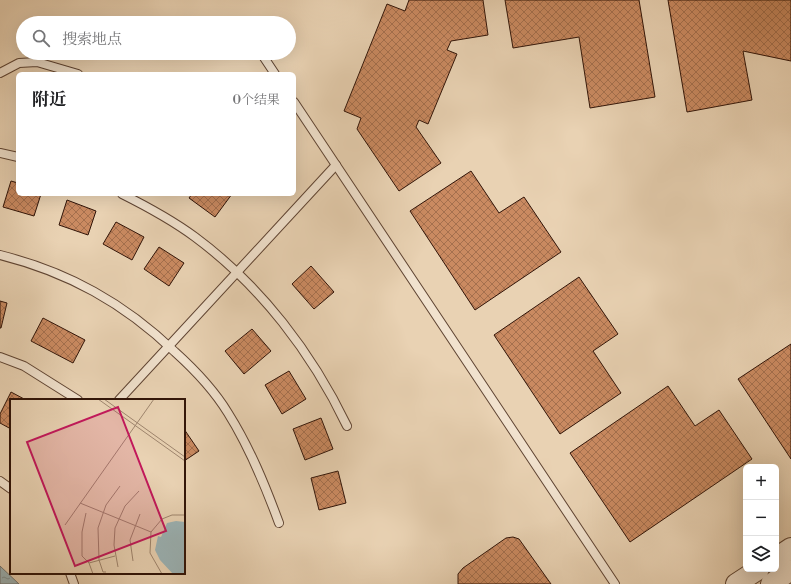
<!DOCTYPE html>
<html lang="zh">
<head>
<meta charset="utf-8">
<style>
  body { margin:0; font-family:"Libre Bodoni","Noto Serif SC",serif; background:#f2f2f2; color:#202124 }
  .controls { position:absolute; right:12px; bottom:12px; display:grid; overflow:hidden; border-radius:6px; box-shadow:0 4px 16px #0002 }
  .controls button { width:36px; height:36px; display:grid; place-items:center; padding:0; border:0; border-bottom:1px solid #e0e0e0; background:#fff; color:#202124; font:20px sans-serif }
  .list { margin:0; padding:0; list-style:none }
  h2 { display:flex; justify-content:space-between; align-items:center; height:52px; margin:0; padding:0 16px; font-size:17px }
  h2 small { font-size:13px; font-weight:400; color:#757577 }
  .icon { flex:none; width:22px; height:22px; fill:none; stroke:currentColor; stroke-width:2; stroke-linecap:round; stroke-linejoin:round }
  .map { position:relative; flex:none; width:791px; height:584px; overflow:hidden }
  .search { position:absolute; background:#fff; box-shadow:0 4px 16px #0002; left:16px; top:16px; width:280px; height:44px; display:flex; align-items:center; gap:10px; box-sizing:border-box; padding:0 14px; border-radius:22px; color:#757577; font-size:15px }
  .panel { position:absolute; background:#fff; box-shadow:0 4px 16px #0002; left:16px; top:72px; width:280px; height:124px; border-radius:6px }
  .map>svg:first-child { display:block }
</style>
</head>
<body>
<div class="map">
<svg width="791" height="584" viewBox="0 0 791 584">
  <defs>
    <pattern id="water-ripples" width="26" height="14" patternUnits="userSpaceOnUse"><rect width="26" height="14" fill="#9cb5b8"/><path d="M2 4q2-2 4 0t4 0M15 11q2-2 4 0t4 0" fill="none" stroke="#809294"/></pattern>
    <pattern id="building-cross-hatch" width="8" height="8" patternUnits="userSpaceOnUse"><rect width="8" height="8" fill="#ca8a61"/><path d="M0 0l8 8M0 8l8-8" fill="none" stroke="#a5704e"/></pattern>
  </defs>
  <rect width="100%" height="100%" fill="#e9d2b3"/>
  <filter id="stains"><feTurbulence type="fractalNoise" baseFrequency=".005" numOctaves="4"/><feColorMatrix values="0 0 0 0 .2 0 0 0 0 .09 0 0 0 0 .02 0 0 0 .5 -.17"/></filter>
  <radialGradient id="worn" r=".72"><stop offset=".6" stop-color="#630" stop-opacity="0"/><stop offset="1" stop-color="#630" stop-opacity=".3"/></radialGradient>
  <polygon fill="url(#water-ripples)" stroke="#717572" points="0,566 19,584 0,584"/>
  <g fill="url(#building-cross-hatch)" stroke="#311408">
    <polygon points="409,0 483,0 488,35 451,41 447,50 457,54 428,124 419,120 416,127 441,163 399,191 357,129 361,118 344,111 387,4 405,11"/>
    <polygon points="505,0 639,0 655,97 590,108 579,37 513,48"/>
    <polygon points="668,0 791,0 791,61 743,51 752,100 687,112"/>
    <polygon points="471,171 499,213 524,197 561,252 475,310 410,211"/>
    <polygon points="11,181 18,183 18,194 41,194 34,216 3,207"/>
    <polygon points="192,194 232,194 215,217 189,198"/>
    <polygon points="67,200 96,211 88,235 59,225"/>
    <polygon points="116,222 144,237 132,260 103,244"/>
    <polygon points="159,247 184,263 169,286 144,269"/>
    <polygon points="311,266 334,292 314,309 292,284"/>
    <polygon points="579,277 618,334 593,351 621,393 560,434 494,335"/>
    <polygon points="0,301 7,303 1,328 0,328"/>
    <polygon points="43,318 85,340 73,363 31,341"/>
    <polygon points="252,329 271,351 244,374 225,351"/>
    <polygon points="791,344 791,459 738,379"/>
    <polygon points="289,371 306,399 282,414 265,385"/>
    <polygon points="668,386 695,426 719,410 752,459 630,542 570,453"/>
    <polygon points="11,392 26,400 11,400 11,429 0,423 0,414"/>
    <polygon points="321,418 333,449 305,460 293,429"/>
    <polygon points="184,429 199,451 184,461"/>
    <polygon points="338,471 346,503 319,510 311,478"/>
    <polygon points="513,537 519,539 551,584 458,584 458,574 463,568 506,538"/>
  </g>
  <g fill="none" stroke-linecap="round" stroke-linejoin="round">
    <defs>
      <g id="service">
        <polyline points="261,53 275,74"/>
        <polyline points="0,73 19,63 37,62 78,74"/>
        <polyline points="294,102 615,584"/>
        <polyline points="0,153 18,157"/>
        <path d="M122 194C148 207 172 220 195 237 261 286 312 353 347 426"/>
        <path d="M0 255C68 272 124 303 175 352 195 370 214 390 228 413 250 448 265 485 279 523"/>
        <polyline points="0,357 24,366 78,400"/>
        <polyline points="119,400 336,165"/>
        <polyline points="0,481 11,489"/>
        <polyline points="70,573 74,584"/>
      </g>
      <g id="tertiary">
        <polyline points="776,558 791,548"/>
        <polyline points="736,584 759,569"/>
        <polyline points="771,584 791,570"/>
      </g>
    </defs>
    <use href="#service" stroke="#5f4433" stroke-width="10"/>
    <use href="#tertiary" stroke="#5f4433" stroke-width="22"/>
    <use href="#service" stroke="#f1e2ce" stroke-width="8"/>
    <use href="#tertiary" stroke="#f1e2ce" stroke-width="20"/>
  </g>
  <g transform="translate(10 399)">
    <rect width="175" height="175" fill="#e9d2b3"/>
    <path d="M166 122 175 123V175H163L150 161 145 151 148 137 151 138 157 124Z" fill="#9cb5b8"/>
    <path fill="none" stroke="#9f866f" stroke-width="1" d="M88 0 175 62M94 0 175 58M70 104 141 133M76 114 72 133V157L79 164 83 175M55 126 144 0M123 162 120 141 130 115M79 164 105 157M108 168 104 146 105 129 115 107 129 92M96 173H93L89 161 88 129 96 106 110 87M152 175 140 154 141 133 152 120 162 116H175"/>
    <path fill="#c2185b" fill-opacity="0.15" stroke="#c2185b" stroke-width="2" d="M108 8 156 132 65 167 17 43Z"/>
    <rect width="175" height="175" fill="none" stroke="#311408" stroke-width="2"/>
  </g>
  <rect width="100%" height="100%" filter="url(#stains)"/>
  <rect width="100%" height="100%" fill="url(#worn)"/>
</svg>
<div class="controls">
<button>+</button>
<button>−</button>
<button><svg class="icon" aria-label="layers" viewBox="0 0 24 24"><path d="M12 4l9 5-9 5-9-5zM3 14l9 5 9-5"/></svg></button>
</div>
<div class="search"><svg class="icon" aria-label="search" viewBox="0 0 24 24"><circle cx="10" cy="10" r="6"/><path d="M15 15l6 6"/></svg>搜索地点</div>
<section class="panel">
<h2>附近<small>0个结果</small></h2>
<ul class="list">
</ul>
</section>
</div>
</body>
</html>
